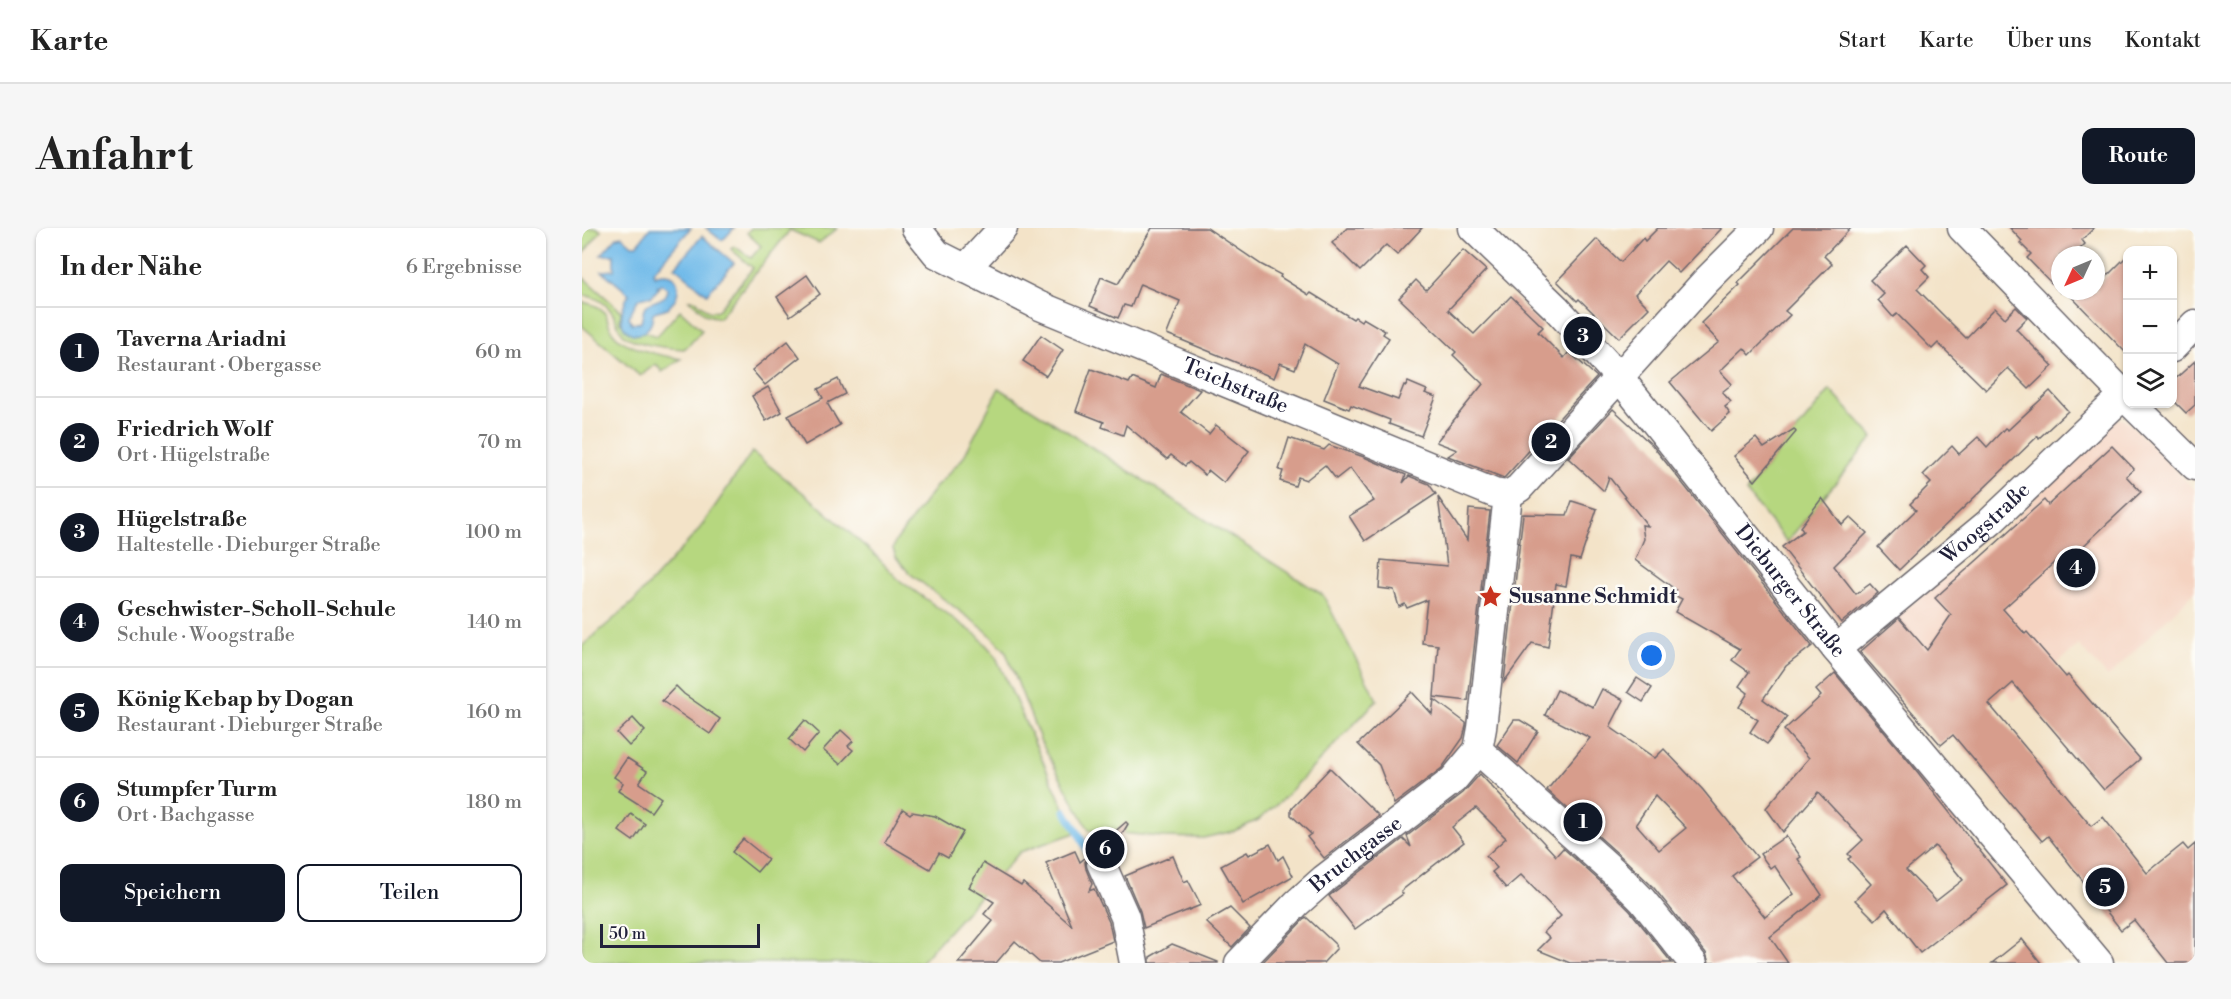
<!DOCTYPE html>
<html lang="de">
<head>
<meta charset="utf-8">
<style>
  body { margin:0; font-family:"Libre Bodoni",serif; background:#f6f6f6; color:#222 }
  .controls { position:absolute; right:18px; top:18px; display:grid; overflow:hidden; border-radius:12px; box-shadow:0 2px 4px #0004 }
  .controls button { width:54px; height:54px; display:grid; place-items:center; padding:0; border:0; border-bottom:2px solid #e0e0e0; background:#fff; color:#222; font:30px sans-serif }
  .compass { position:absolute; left:1469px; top:18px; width:54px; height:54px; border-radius:50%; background:#fff; box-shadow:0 2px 4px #0004; rotate:226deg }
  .scale { position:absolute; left:18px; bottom:15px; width:160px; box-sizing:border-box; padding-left:6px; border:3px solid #22223b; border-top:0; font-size:16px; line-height:21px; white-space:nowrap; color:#22223b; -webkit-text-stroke:4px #fdfcf7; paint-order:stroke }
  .you { position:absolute; left:1070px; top:428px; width:21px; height:21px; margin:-15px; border:4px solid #fff; border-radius:50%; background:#1a73e8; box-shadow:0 0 0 9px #1a73e833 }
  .badge { display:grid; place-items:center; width:39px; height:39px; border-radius:50%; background:#111827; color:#fff; font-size:20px; font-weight:700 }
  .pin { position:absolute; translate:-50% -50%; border:3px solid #fff; box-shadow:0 2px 6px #0006 }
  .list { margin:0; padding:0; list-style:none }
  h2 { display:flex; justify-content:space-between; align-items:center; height:78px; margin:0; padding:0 24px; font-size:26px }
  h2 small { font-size:20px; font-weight:400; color:#767676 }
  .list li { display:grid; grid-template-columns:39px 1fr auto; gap:18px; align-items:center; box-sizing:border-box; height:90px; padding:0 24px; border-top:2px solid #e0e0e0 }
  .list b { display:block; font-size:22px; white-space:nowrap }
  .list p { margin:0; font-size:20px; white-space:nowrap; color:#767676 }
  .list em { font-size:20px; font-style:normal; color:#767676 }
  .actions { display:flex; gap:12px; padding:18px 24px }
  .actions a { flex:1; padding:14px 0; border:2px solid #111827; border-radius:12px; text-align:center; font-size:21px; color:#111827 }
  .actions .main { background:#111827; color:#fff }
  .icon { flex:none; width:33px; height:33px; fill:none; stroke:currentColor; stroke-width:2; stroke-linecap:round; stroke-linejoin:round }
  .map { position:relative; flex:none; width:1613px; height:735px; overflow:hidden; border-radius:12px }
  header { display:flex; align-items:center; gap:36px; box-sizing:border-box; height:84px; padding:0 30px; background:#fff; border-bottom:2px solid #e0e0e0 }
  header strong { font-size:28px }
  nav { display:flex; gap:33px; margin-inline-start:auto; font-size:21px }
  .intro { display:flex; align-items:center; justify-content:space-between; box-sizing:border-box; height:144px; padding:0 36px }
  h1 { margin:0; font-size:42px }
  .button { padding:15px 27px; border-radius:12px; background:#111827; color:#fff; font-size:21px; font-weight:700 }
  main { display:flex; gap:36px; padding:0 36px }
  aside { flex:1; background:#fff; border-radius:12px; box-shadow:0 2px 4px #0004 }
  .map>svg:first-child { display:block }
</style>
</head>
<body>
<header>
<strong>Karte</strong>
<nav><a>Start</a><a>Karte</a><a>Über uns</a><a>Kontakt</a></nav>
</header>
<div class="intro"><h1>Anfahrt</h1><a class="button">Route</a></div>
<main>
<aside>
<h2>In der Nähe<small>6 Ergebnisse</small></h2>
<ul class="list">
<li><span class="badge">1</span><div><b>Taverna Ariadni</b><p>Restaurant · Obergasse</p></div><em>60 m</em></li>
<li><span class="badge">2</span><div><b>Friedrich Wolf</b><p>Ort · Hügelstraße</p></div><em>70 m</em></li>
<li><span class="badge">3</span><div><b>Hügelstraße</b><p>Haltestelle · Dieburger Straße</p></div><em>100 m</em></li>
<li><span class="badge">4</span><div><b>Geschwister-Scholl-Schule</b><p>Schule · Woogstraße</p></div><em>140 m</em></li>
<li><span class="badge">5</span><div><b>König Kebap by Dogan</b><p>Restaurant · Dieburger Straße</p></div><em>160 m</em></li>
<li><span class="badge">6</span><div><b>Stumpfer Turm</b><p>Ort · Bachgasse</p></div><em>180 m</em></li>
</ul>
<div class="actions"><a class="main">Speichern</a><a>Teilen</a></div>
</aside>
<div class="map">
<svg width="1613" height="735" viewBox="0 0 1613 735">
  <rect width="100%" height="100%" fill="#fdfcf7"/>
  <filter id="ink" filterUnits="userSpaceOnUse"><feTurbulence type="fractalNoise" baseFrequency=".0167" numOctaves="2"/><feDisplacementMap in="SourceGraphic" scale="12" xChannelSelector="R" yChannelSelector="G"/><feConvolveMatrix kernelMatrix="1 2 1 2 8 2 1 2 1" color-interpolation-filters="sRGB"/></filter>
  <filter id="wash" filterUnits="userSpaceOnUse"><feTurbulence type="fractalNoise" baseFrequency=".008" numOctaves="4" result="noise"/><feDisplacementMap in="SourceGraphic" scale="24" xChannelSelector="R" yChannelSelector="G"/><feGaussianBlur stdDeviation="1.35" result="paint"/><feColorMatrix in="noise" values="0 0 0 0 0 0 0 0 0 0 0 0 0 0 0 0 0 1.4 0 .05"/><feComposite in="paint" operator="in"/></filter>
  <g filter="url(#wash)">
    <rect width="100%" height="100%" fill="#f3e3c8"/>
    <polygon fill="#f5d3c1" points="1535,191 1543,191 1613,262 1613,363 1526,449 1497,417 1432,473 1403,438 1336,423 1339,415 1315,388 1405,318"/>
    <g fill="#b6d77f" stroke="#6c7c5d" stroke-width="1.5">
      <polygon points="0,0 15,0 19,3 0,27"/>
      <polygon points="169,0 256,0 237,15 208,2 137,90 125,87 107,72 113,72 128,84 136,82 171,40 149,21 152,18 169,30 179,18 165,5"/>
      <path d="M2 50 39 83 38 94 57 106 63 104 75 108 98 82 120 102 108 116 102 121C86 120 55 117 42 107 37 102 36 96 33 90 26 75 15 69 0 67V52Z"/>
      <path d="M0 74C36 80 18 97 37 111 51 121 82 128 99 131L80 144 74 136 58 148 0 98Z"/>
      <polygon points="417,160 741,367 795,472 700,572 676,592 652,603 621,610 580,609 507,602 459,514 423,422 403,402 327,345 314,329 311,321 313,314 353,260 381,230"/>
      <polygon points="1248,162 1291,209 1205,314 1164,264"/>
      <polygon points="170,224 229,271 292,326 317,352 396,408 413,427 481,578 496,604 438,624 338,735 0,735 0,418 51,374 116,303"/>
    </g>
    <g fill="#70bae9" stroke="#496e92" stroke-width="1.5" fill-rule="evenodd">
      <path d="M68 0H109L71 44 72 48C95 39 104 61 88 78 83 83 77 81 71 85 71 119 21 112 47 66L20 43 32 42V27H19L35 9 40 8 50 17H55ZM79 56 86 61C84 75 71 70 63 79 60 84 61 89 59 94L50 96 47 89C52 79 55 66 69 69L77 60 75 58Z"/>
      <polygon points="124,0 152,0 143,10 139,12"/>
      <polygon points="120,8 152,35 125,66 93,39"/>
    </g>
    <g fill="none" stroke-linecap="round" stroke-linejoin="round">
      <polyline stroke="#70bae9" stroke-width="7" points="483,583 497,606 510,634"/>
    </g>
    <g id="blocks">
      <g fill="#d79d8c" fill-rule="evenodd">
        <polygon points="570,0 625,0 680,37 699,47 698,49 727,67 729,65 771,91 773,89 779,93 781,90 803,103 801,106 807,110 777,158 816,172 822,157 824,158 826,154 845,162 843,165 854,169 839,208 807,196 808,192 769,177 767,181 742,171 756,136 723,116 713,141 698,135 692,150 585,106 598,73 558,56 549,79 542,77 536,90 508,78 519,49 536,56"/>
        <polygon points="765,0 840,0 815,27 804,17 778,43 750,15"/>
        <polygon points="1076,0 1140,0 1097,45 1084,33 1053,66 1067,80 1037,110 997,71 995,73 975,53 1015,11 1039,34 1061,10 1063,13"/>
        <polygon points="1211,0 1269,0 1242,28 1250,36 1203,83 1208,87 1168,127 1162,120 1138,143 1150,156 1140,164 1149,174 1143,179 1148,186 1129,203 1088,154 1137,114 1119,95 1158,57 1156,55"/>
        <polygon points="1428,0 1512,0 1500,12 1503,16 1492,27 1478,27 1478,64 1445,30 1449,26 1438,15 1440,13"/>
        <polygon points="1325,17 1344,37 1340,41 1347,49 1335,61 1384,110 1413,80 1423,90 1434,79 1445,90 1434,101 1471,138 1447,161 1426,140 1404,162 1356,115 1350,121 1315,86 1311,89 1296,72 1302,66 1288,52"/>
        <polygon points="881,22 904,42 866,82 892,106 929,68 961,99 956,104 982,130 987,124 1015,149 922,250 866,228 875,222 854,214 901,156 871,127 874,124 817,70 834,52 844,62"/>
        <polygon points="1545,28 1545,126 1484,63 1514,63 1514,59"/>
        <polygon points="225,47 238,66 208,88 195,69"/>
        <polygon points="459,107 481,122 464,148 441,133"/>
        <polygon points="206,113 218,129 183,157 170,142"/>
        <polygon points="1613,133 1613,177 1604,185 1590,171 1590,154"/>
        <polygon points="509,141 547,155 550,150 574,160 579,146 618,162 599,184 627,206 634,197 667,223 642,255 626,242 623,247 607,234 603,238 589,227 585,231 544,197 541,207 520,199 522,194 494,183"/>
        <polygon points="256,151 263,166 245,175 258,197 223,217 206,188 241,170 236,161"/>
        <polygon points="186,159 200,184 184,193 170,168"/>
        <polygon points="1468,163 1486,183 1457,210 1456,208 1317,342 1296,319 1334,282 1328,276 1349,255 1341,247 1370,218 1377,226 1396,209 1405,219 1423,200 1426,202"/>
        <polygon points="1031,181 1070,217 1230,418 1204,438 1181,471 1205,489 1185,516 1168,504 1176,492 1157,479 1166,465 1157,458 1167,444 1150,432 1158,421 1093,384 1100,371 1092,367 1094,362 1053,332 1062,311 1060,297 1066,298 1027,249 1022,263 986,230"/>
        <polygon points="1212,201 1214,204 1173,253 1152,228 1174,210 1182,220"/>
        <polygon points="707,210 742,222 747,217 782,229 824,247 821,255 827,248 847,256 854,266 783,313 767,288 792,273 768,240 754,251 743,237 724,252 716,249 713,258 698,253 701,243 697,242"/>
        <polygon points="1530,218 1552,241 1544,248 1559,264 1480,338 1475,332 1421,381 1443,406 1445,404 1484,449 1486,447 1558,531 1522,562 1431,455 1407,476 1509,598 1521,589 1565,645 1601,616 1606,622 1613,616 1613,735 1586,735 1552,692 1539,702 1466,608 1460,613 1371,507 1359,517 1278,424 1317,390 1345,422 1369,387 1353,370 1462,272 1466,277"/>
        <polygon points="856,269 885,312 887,281 908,283 886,473 852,469 856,417 840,415 845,372 825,380 823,376 817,379 812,362 797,360 799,332 865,338"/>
        <polygon points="1240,270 1260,297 1268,289 1285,305 1252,338 1274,366 1288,356 1296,365 1259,395 1200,319 1221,303 1218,299"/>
        <polygon points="990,273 1015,281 998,332 989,330 984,358 974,356 966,419 950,415 922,454 941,286 985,287"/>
        <path d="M1253 445 1330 537 1425 657 1338 725 1304 681 1293 692 1273 672 1289 656 1266 631 1269 629 1266 626 1281 612 1236 564 1201 604 1184 580 1227 530 1202 502 1239 468 1234 462ZM1353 618 1381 652 1354 673 1324 642Z"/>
        <polygon points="1055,450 1070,460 1061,474 1046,464"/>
        <polygon points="94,458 102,466 138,491 128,506 80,473"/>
        <path d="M1020 461 1042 472 1028 499 1073 530 1082 521 1121 562 1175 629 1150 648 1183 689 1212 666 1192 637 1188 640 1178 626 1204 608 1219 629 1216 631 1240 667 1188 709 1206 735H1127L1124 725 1072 660 1043 632 965 562 1008 510 963 487 975 462 1011 479ZM1073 568 1104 600 1077 622 1054 596Z"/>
        <polygon points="830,464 850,486 852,471 884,495 884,498 881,510 860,540 812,576 797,537 776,516"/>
        <polygon points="51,490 63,503 47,518 35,505"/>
        <polygon points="223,492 237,505 221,524 207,511"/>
        <polygon points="932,492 938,492 956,503 936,535 915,517"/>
        <polygon points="259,502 271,513 266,518 271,522 258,536 241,522"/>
        <polygon points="45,530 65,543 57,555 79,570 69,584 36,563 41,555 32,549"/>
        <polygon points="748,540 797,588 742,630 725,609 729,606 709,587 709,581"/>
        <polygon points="898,546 974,628 981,620 1021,656 1048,683 1090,735 988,735 956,722 968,710 962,704 979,688 939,647 924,660 910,644 915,640 904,628 924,610 894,580 870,599 882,614 819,663 821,666 773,701 747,668 821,611 829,619 825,608 881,565"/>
        <polygon points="321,581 328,586 330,584 353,588 381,604 366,630 357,625 348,641 302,614"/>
        <polygon points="49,586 63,596 51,613 37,603"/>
        <polygon points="544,594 546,596 530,623 521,619 514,620"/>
        <polygon points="161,611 186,631 175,644 150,624"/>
        <polygon points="688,616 696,632 701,628 711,648 661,676 639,638 665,624 667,627"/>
        <polygon points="493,623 498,634 505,628 503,634 504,641 510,656 507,663 512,661 527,694 531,713 476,735 458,735 433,713 414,735 376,735 411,693 402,686 412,674 387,659 401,635 439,658 441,655 490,698 464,635"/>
        <polygon points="591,628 602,654 606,652 619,677 562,700 558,683 543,648"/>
        <polygon points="648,680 668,700 650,719 624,694"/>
        <polygon points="724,689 754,717 753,718 755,720 741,735 680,735"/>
        <polygon points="1440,711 1459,735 1410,735"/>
        <polygon points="590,716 636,734 636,735 568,735 568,729"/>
      </g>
    </g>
  </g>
  <g filter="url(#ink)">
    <use href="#blocks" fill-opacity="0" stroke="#6b666c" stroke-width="1.5"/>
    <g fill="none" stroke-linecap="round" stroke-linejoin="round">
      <defs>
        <g id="minor">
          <path id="s1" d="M334 0 355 26 458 78 912 265 926 267"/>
          <path id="s2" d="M891 0 974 80 1037 149 1254 421 1517 735"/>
          <polyline points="1380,0 1546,171"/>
          <polyline points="383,41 421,0"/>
          <polyline points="1590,120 1613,96"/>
          <polyline points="1550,176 1613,238"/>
          <path id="s3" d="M1254 421 1408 294 1546 163"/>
          <polyline points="896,522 1032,644 1060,672 1111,735"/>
          <polyline points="519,635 543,689 552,735"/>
          <path id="s4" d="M657 735 715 675 742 651 871 552 896 522 900 500 926 267 937 260 1123 54 1177 0"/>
        </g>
      </defs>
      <use href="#minor" stroke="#6b666c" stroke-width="31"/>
      <use href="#minor" stroke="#fff" stroke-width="28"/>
    </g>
  </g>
  <defs>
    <symbol id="sight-bare" viewBox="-9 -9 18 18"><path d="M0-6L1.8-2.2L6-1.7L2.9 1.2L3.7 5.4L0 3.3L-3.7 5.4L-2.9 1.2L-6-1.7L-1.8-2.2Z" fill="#c8321e" stroke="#fdfcf7" stroke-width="2.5" paint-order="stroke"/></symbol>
  </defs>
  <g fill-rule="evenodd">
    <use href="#sight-bare" x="892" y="352" width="33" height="33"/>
  </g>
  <g text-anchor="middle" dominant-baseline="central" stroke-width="5" stroke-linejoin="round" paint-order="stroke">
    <g font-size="21" fill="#22223b" stroke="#fdfcf7">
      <text stroke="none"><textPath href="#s1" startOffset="360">Teichstraße</textPath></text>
      <text stroke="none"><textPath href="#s3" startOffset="195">Woogstraße</textPath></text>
      <text stroke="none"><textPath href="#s2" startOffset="483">Dieburger Straße</textPath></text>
      <text stroke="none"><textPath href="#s4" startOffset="160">Bruchgasse</textPath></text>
    </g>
    <g font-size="21" font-weight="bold" fill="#22223b" stroke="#fdfcf7" text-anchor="start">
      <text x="927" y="369">Susanne Schmidt</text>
    </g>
  </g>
</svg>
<div class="controls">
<button>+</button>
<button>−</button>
<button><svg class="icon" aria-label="layers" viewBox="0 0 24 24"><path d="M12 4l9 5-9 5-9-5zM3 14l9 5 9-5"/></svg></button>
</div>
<svg class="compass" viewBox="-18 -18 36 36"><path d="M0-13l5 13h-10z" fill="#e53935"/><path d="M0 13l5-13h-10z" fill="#767676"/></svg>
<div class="scale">50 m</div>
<div class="you"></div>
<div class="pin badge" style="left:1001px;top:594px">1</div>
<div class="pin badge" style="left:969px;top:214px">2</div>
<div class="pin badge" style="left:1001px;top:108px">3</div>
<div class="pin badge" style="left:1494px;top:340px">4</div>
<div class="pin badge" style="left:1523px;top:659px">5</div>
<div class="pin badge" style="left:523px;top:621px">6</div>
</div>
</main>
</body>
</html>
